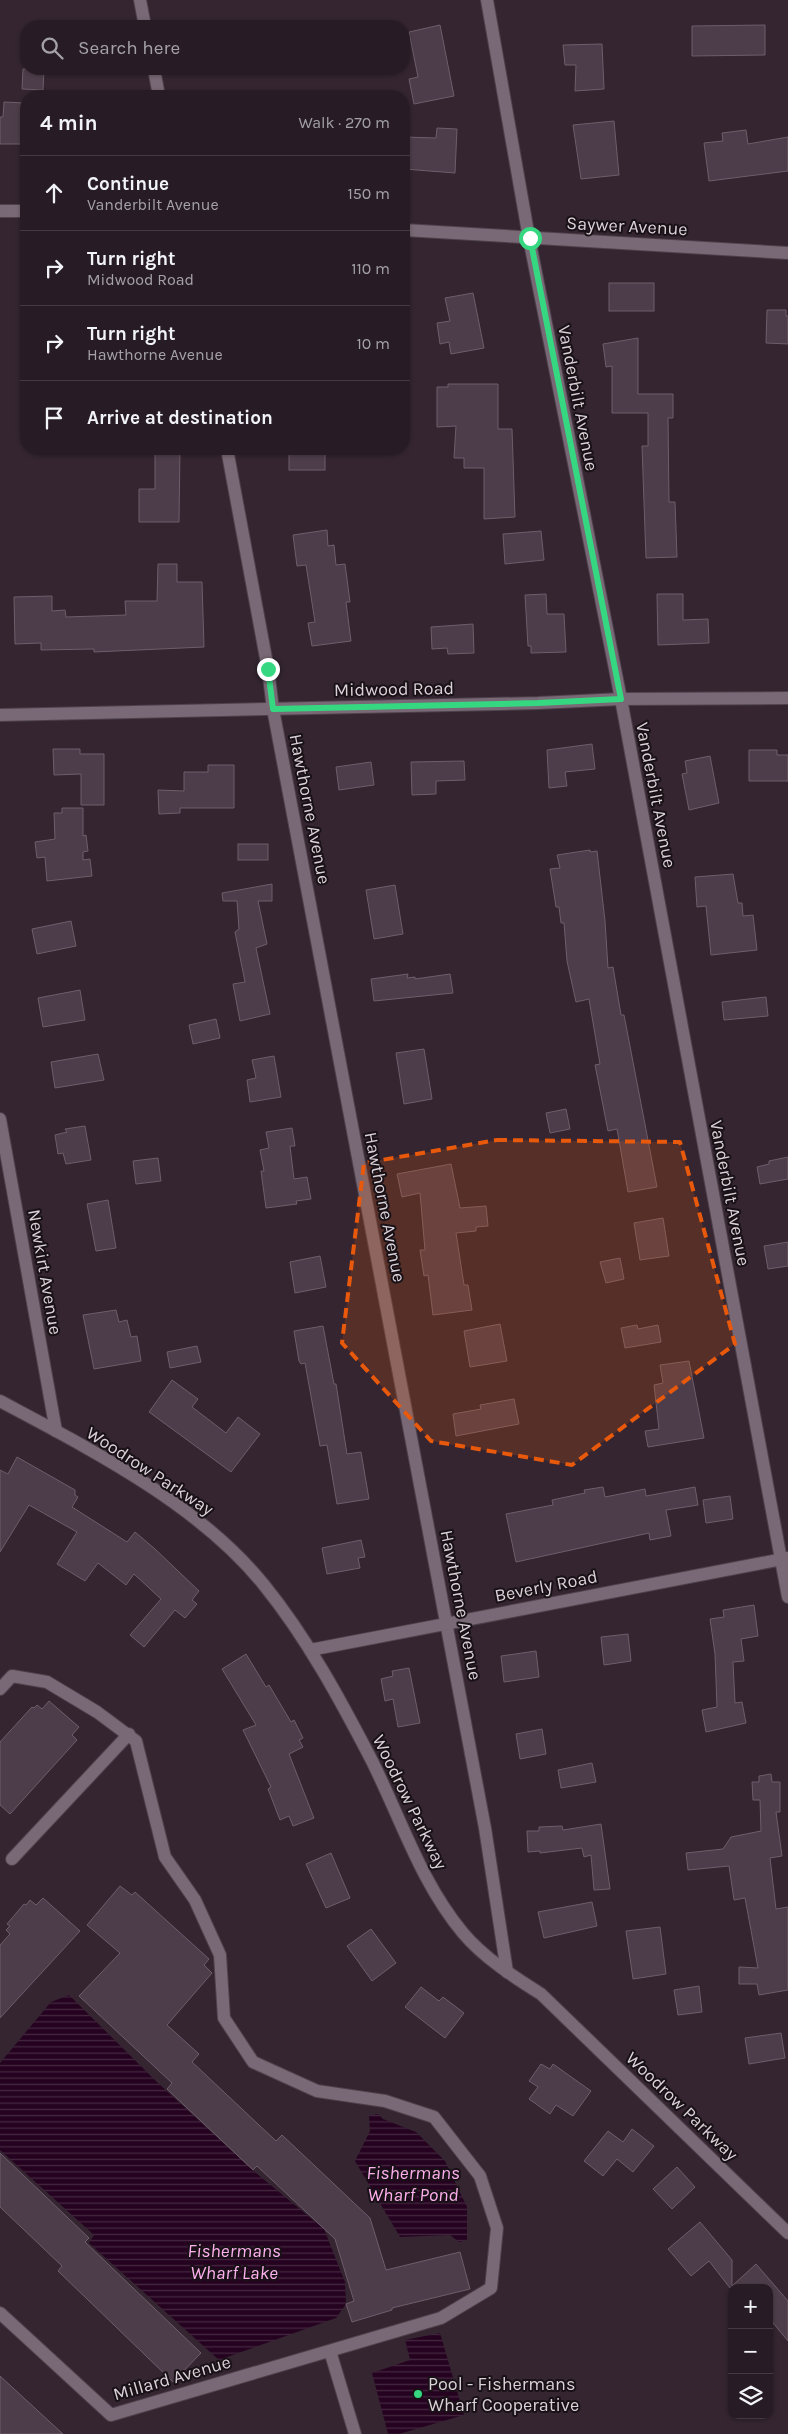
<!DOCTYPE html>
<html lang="en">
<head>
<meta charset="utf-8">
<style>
  body { margin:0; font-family:Karla,sans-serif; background:#2f252d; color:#f1f3f6 }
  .controls { position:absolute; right:15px; bottom:15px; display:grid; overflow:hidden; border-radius:10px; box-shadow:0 1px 4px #0004 }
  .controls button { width:45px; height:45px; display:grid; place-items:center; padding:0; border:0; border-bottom:1px solid #433a42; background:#271c25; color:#f1f3f6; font:25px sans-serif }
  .stop { position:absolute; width:15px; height:15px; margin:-11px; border:4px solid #35d881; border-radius:50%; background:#fff }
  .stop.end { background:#35d881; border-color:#fff; box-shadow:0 1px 5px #0008 }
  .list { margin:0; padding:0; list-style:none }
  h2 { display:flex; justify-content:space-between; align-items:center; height:65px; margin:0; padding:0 20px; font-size:21px }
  h2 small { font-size:16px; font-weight:400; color:#a4a1a7 }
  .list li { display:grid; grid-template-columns:32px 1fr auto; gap:15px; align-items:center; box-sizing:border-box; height:75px; padding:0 20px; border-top:1px solid #433a42 }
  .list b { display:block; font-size:19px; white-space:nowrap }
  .list p { margin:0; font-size:16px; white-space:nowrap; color:#a4a1a7 }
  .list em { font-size:16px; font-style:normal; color:#a4a1a7 }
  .icon { flex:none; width:28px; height:28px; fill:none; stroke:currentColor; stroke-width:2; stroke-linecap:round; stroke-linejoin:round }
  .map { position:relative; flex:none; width:788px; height:2434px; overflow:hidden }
  .search { position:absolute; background:#271c25; box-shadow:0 1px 4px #0004; left:20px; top:20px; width:390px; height:55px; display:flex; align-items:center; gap:12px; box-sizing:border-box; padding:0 18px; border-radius:20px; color:#a4a1a7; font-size:19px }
  .panel { position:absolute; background:#271c25; box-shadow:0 1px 4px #0004; left:20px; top:90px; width:390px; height:365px; border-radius:20px }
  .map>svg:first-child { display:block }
</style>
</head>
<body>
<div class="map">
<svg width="788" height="2434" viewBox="0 0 788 2434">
  <defs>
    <pattern id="water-rules" width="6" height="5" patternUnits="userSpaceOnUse" patternTransform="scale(1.25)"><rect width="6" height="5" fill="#250320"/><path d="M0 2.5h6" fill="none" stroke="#442740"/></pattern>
  </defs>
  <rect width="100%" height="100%" fill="#342531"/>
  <g fill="url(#water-rules)">
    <polygon points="69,1995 158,2083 256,2173 324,2229 345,2282 346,2304 336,2318 219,2360 89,2243 94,2235 0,2150 0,2063 51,2002"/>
    <polygon points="378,2114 383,2119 416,2132 445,2161 467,2207 467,2240 459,2242 450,2235 400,2237 355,2161 370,2131 369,2116"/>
    <polygon points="440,2333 464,2415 399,2434 388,2434 372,2373 410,2360 405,2340"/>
  </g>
  <g fill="#4d3d4a" stroke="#6e5d6a">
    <polygon points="440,25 454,96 414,104 409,79 418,77 409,32"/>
    <polygon points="765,25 765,55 692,56 692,26"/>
    <polygon points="602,44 604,89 575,91 576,65 565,65 563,45"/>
    <polygon points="23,69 44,69 43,90 22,89"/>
    <polygon points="4,102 25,103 23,144 0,144 0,117 3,117"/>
    <polygon points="614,121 619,175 581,179 573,125"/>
    <polygon points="437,128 457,129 455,173 404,169 404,137 436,138"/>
    <polygon points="746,130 748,144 788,137 788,171 709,181 704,143 723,141 722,133"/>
    <rect x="609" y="283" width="45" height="28"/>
    <polygon points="473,293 484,348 451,354 449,342 440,344 437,323 450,321 445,298"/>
    <polygon points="767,310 786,310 786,316 788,316 788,344 766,343"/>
    <polygon points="638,338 638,394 673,394 673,418 668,418 669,502 675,502 677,557 646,558 642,446 648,446 648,413 612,413 612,366 606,367 603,344"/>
    <polygon points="448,384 498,384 498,429 512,429 515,517 484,519 484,468 464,468 464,458 454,458 456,426 437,427 437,387 448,387"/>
    <polygon points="155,449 180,449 179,522 139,522 139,489 155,489"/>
    <rect x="289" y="449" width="36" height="21"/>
    <polygon points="327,530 328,546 334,545 336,565 345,564 350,602 346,602 351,641 312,646 308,623 315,622 306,565 297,566 293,535"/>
    <polygon points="541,531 544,560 505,564 503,534"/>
    <polygon points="158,564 177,564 177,582 202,582 204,647 94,652 94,649 41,650 41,643 15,644 14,597 52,596 52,611 65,610 66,617 126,615 125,601 157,601"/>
    <polygon points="546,594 547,614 564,614 566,652 531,653 531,646 528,646 525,595"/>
    <polygon points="657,594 683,594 683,620 708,619 709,643 658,645"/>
    <polygon points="473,624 474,653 448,654 447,648 432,649 431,627"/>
    <polygon points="592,744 595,769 565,772 567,786 549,788 547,750"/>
    <polygon points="53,749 80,749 80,754 104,754 104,805 81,805 81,774 54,775"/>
    <polygon points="749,750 777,750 777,755 788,755 788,781 749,781"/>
    <polygon points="710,756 719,803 689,810 682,774 687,773 685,761"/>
    <polygon points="464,761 465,780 436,781 436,794 412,795 411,762"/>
    <polygon points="371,762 374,785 339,790 336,767"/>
    <polygon points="208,765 234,765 234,808 180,808 180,813 159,814 158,790 184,791 184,772 208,772"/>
    <polygon points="62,808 83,808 83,836 86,835 88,851 83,852 83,860 90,859 92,876 47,881 45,857 37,858 35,842 55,839 54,813 62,813"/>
    <rect x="238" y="844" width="30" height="16"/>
    <polygon points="590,850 590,852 597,851 605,921 608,968 613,967 621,1015 624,1015 657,1187 628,1192 617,1129 608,1131 595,1065 600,1064 589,999 576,1002 567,961 564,923 561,923 559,907 556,907 550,869 560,868 557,855"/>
    <polygon points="733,874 738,903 742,903 743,916 753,915 757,950 711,955 706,906 697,907 695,877"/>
    <polygon points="272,884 272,901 258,901 267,944 256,948 270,1014 240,1021 233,984 245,982 235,932 239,929 237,901 223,901 222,893"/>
    <polygon points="395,885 403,934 374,939 366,890"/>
    <polygon points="71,921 76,946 37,954 32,929"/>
    <polygon points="408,974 407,978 415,977 415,979 450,974 453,993 374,1001 371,979"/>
    <polygon points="80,990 85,1020 43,1027 38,998"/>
    <polygon points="766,997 768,1016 724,1020 722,1002"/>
    <polygon points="216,1019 220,1038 193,1044 189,1025"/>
    <polygon points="424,1049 432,1099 404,1104 396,1053"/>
    <polygon points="98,1054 104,1080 55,1088 51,1062"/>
    <polygon points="274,1056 281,1097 250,1102 247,1080 256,1078 252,1060"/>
    <polygon points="566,1109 570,1129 550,1133 546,1113"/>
    <polygon points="85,1126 91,1160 66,1164 63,1153 58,1154 55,1135 67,1132 65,1129"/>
    <polygon points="292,1128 295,1146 290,1146 294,1179 307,1177 311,1199 296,1201 297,1204 266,1208 261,1171 264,1171 260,1150 269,1148 266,1132"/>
    <polygon points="788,1157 788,1179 760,1184 757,1167 769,1164 769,1161"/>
    <polygon points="158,1158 161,1181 136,1184 133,1161"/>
    <polygon points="451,1164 460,1208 486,1206 488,1226 476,1227 476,1231 456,1233 464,1285 468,1285 472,1310 433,1315 428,1275 424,1276 420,1250 425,1250 420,1193 402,1197 397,1174"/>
    <polygon points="108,1200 116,1248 96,1251 87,1204"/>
    <polygon points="663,1218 669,1256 640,1260 634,1223"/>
    <polygon points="788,1242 788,1266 768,1269 764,1246"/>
    <polygon points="320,1256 326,1287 295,1293 290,1262"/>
    <polygon points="620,1258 624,1279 606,1283 600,1262"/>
    <polygon points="116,1310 119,1322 127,1320 131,1337 137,1336 141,1361 94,1369 83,1315"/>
    <polygon points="500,1324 507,1361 470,1367 464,1331"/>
    <polygon points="637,1325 638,1329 658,1325 661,1342 625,1348 621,1328"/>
    <polygon points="323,1326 334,1384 336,1384 347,1454 361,1452 369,1499 337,1504 327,1445 320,1446 305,1363 301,1364 299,1361 294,1331"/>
    <polygon points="197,1346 201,1362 170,1368 167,1352"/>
    <polygon points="689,1361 704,1438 648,1447 645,1431 659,1429 654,1385 663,1383 660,1365"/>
    <polygon points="172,1380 198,1399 192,1407 226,1433 238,1417 260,1434 231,1472 149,1412"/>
    <polygon points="514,1399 519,1424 456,1436 453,1414 481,1409 480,1405"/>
    <polygon points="17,1457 75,1490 75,1495 78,1497 72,1507 127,1542 135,1532 155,1549 199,1591 192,1600 197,1604 185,1618 175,1610 144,1647 130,1635 161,1599 134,1574 126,1585 98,1563 85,1581 57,1564 77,1532 29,1505 0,1552 0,1470 8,1474"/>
    <polygon points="603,1487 605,1497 645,1489 646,1496 695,1487 698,1505 666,1510 671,1536 650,1540 649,1533 516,1562 506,1514 553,1505 552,1500 585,1493 584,1490"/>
    <polygon points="730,1496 733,1519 706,1523 703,1500"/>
    <polygon points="361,1540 365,1557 358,1558 360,1568 327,1574 322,1548"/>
    <polygon points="754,1605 758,1636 741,1639 744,1661 733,1662 735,1703 742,1702 746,1723 706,1732 702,1710 717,1707 715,1654 710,1619 724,1617 723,1610"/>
    <polygon points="628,1634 631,1661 604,1665 601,1637"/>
    <polygon points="536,1651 539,1677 504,1682 501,1656"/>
    <polygon points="246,1654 266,1687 269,1685 291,1722 294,1720 303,1738 299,1740 303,1747 289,1754 314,1818 293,1826 289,1816 280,1820 268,1789 271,1787 243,1730 256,1725 222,1669"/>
    <polygon points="409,1668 420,1723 398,1727 393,1699 385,1701 381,1679 393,1676 392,1671"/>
    <polygon points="49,1701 79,1727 72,1735 77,1740 10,1814 0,1805 0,1742 32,1707 34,1708 37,1705 42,1709"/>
    <polygon points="542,1729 546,1754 520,1759 516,1734"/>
    <polygon points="592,1763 596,1782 561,1788 558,1770"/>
    <polygon points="771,1774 772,1782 780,1782 780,1812 776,1812 782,1856 770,1858 776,1909 788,1907 788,1990 759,1995 757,1984 739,1984 739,1967 758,1968 745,1898 734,1900 729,1866 688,1870 686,1853 723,1849 731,1837 761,1831 760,1800 753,1800 752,1782 759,1782 759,1776"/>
    <polygon points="601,1824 610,1889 594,1890 591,1855 584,1857 582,1848 540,1853 540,1851 528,1852 527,1831 539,1831 539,1827 562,1826 563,1830"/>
    <polygon points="331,1853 350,1898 326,1908 306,1864"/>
    <polygon points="120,1886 132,1895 135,1892 209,1959 204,1965 212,1973 167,2025 199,2054 192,2062 276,2141 282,2135 370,2218 386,2270 460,2252 470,2289 392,2308 392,2310 352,2322 346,2304 354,2301 335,2239 257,2166 253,2170 167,2089 172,2083 79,1996 120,1953 87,1925"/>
    <polygon points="43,1898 80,1931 0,2018 0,1945 10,1934 6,1930 10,1926 7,1924 24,1904 26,1905 30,1900 36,1905"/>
    <polygon points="592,1902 597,1926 544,1938 538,1912"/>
    <polygon points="660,1927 666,1974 633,1979 626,1931"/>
    <polygon points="371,1929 396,1963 372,1981 347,1946"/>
    <polygon points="699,1986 702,2012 678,2015 674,1990"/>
    <polygon points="421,1987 439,2001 443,1997 464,2013 445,2038 405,2007"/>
    <polygon points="781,2033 785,2058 749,2064 745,2038"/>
    <polygon points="541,2064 550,2069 553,2064 591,2091 573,2116 556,2105 550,2114 529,2099 538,2087 529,2081"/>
    <polygon points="632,2129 654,2146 633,2172 617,2159 603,2176 584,2161 608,2131 623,2142"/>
    <polygon points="0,2153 89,2238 85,2242 201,2353 173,2382 58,2271 62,2266 0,2207"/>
    <polygon points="677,2167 695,2187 672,2209 653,2189"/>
    <polygon points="700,2222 732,2260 732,2286 756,2264 788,2301 788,2341 769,2318 769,2288 730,2288 709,2261 691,2276 668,2249"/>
    <polygon points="0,2376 63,2434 0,2434"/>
  </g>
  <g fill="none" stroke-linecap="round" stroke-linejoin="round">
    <defs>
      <polyline id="service" points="12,1859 129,1734"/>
      <g id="minor">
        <polyline points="140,0 145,26"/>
        <polyline points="487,0 529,238 621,699 788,1597"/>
        <polyline points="154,69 159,96"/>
        <polyline points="0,211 26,211"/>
        <polyline points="404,230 788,253"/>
        <polyline points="227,449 268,669 273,709 485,1828 507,1972"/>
        <polyline points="0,715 538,703 621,699 788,698"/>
        <polyline points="0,1119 56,1431"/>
        <path d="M0 1401C90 1449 199 1504 264 1585 307 1638 341 1701 372 1761 401 1819 421 1883 463 1933 484 1958 514 1977 541 1994L788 2233"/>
        <polyline points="310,1650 788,1558"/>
        <polyline points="0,1689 12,1676 47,1682 97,1712 136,1741 165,1857 195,1900 220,1955 224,2018 253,2062 317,2091 385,2101 434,2117 480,2176 497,2228 491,2288 441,2318 111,2415 0,2313"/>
        <polyline points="330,2351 355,2434"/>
      </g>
    </defs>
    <use href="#service" stroke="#4d414b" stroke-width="14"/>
    <use href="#minor" stroke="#4d414b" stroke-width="14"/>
    <use href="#service" stroke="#796875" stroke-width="12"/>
    <use href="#minor" stroke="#796875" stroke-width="12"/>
  </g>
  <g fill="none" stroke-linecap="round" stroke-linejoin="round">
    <polyline stroke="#35d881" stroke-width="6" points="268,669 273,709 538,703 621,699 530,238"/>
  </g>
  <path fill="#e8590c" fill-opacity="0.2" stroke="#e8590c" stroke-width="4" stroke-dasharray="10 6" stroke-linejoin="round" d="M497 1140 680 1142 735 1344 572 1465 431 1441 342 1343 364 1163Z"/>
  <circle fill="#35d881" stroke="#181116" stroke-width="2" cx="418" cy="2394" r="5"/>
  <g text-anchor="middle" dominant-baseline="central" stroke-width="4" stroke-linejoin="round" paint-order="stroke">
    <g font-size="18" fill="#dbd1d9" stroke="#181116">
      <text transform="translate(627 226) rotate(3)">Saywer Avenue</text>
      <text transform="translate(578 398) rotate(79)">Vanderbilt Avenue</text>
      <text transform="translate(394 689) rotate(-1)">Midwood Road</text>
      <text transform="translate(656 795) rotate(79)">Vanderbilt Avenue</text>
      <text transform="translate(310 809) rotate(79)">Hawthorne Avenue</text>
      <text transform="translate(730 1193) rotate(79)">Vanderbilt Avenue</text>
      <text transform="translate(385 1207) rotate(79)">Hawthorne Avenue</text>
      <text transform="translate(45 1272) rotate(80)">Newkirt Avenue</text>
      <text transform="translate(150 1471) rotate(33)">Woodrow Parkway</text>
      <text transform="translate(546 1586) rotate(-11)">Beverly Road</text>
      <text transform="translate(461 1605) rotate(79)">Hawthorne Avenue</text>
      <text transform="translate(410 1802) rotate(64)">Woodrow Parkway</text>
      <text transform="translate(682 2106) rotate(44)">Woodrow Parkway</text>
      <text transform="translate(172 2378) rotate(-16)">Millard Avenue</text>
    </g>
    <g font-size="18" fill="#dbd1d9" stroke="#181116" text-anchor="start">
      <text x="428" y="2384">Pool - Fishermans<tspan x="428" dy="21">Wharf Cooperative</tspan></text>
    </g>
    <g font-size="19" font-style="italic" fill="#feb0ee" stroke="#181116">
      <text x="413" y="2173">Fishermans<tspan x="413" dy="22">Wharf Pond</tspan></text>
      <text x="234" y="2251">Fishermans<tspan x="234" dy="22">Wharf Lake</tspan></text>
    </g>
  </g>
</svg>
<div class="controls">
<button>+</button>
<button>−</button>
<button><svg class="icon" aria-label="layers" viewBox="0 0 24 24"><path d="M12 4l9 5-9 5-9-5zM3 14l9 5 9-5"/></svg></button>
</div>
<div class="stop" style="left:530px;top:238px"></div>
<div class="stop end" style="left:268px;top:669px"></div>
<div class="search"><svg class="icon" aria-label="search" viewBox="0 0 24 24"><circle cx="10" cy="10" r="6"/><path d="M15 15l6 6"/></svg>Search here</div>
<section class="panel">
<h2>4 min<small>Walk · 270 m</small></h2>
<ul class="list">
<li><svg class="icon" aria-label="ahead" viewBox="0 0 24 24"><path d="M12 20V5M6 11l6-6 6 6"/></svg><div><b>Continue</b><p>Vanderbilt Avenue</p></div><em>150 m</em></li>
<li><svg class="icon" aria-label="right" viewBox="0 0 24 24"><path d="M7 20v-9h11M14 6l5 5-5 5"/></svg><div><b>Turn right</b><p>Midwood Road</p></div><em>110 m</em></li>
<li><svg class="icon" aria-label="right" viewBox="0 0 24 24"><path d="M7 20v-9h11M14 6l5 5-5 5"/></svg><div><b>Turn right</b><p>Hawthorne Avenue</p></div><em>10 m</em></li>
<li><svg class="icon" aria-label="arrive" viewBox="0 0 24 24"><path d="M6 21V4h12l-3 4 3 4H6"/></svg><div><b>Arrive at destination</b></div></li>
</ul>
</section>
</div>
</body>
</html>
